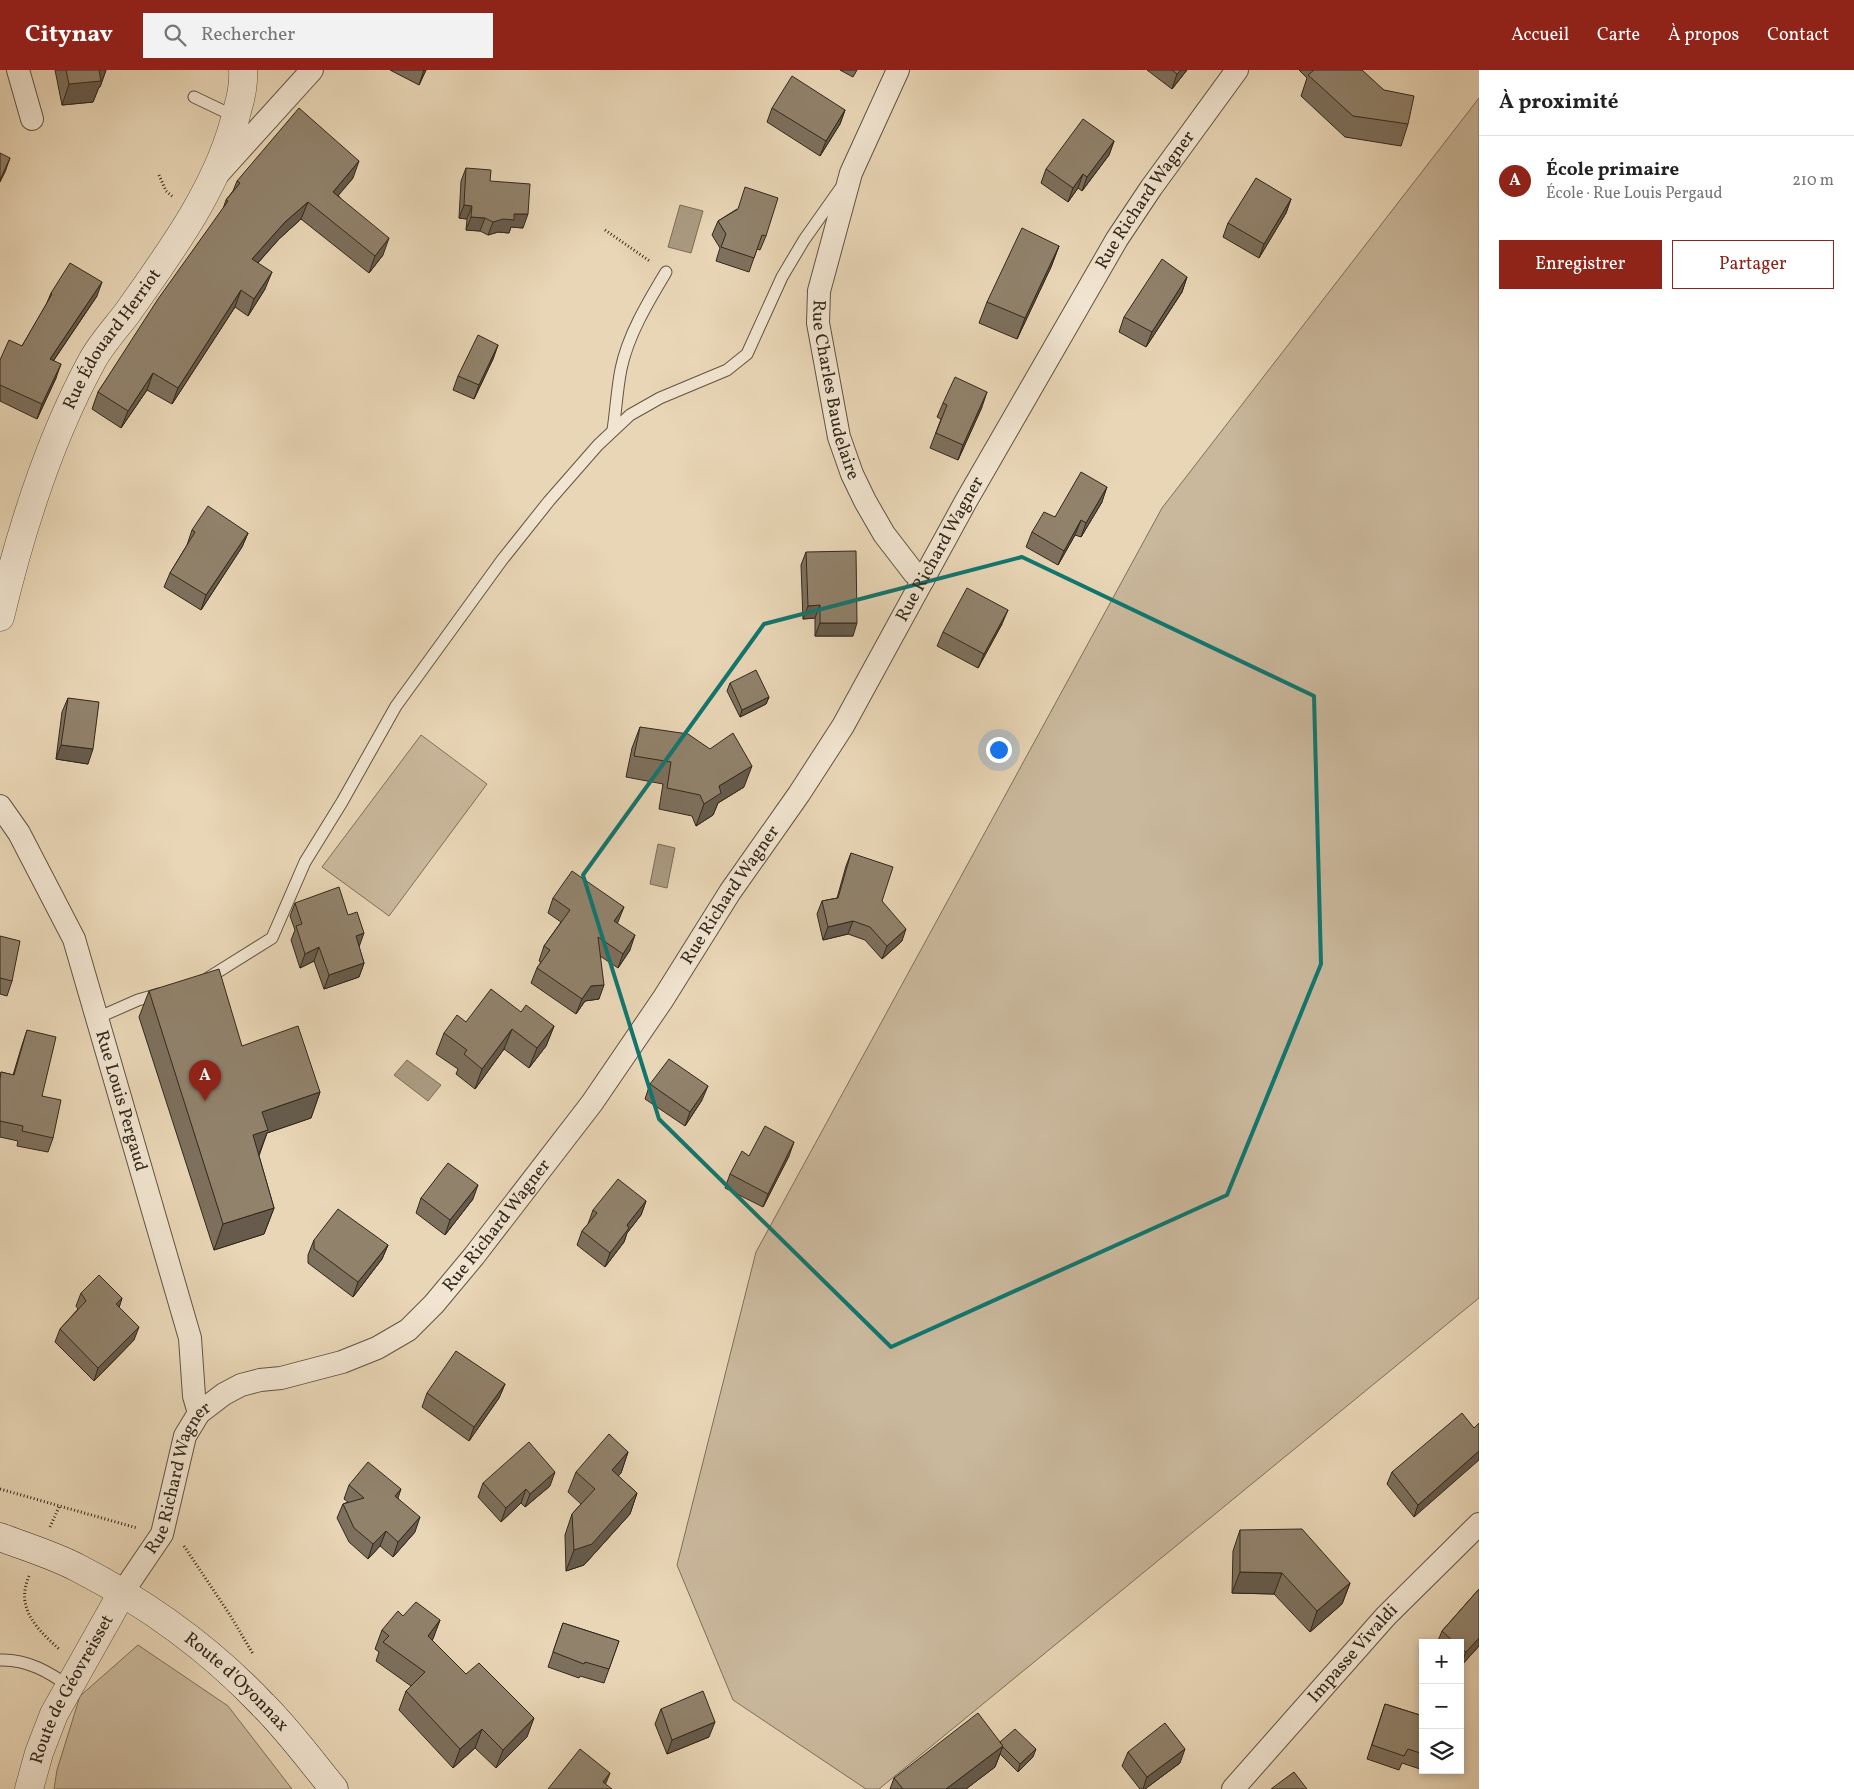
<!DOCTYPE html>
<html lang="fr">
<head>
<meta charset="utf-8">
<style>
  body { margin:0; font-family:Vollkorn,serif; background:#f2f2f2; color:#222 }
  .controls { position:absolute; right:15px; bottom:15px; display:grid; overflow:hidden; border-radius:0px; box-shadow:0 2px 8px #0003 }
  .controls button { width:45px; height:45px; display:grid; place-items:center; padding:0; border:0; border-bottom:1px solid #e0e0e0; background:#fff; color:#222; font:25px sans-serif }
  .you { position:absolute; left:998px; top:679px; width:18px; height:18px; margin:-12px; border:4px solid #fff; border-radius:50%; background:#1a73e8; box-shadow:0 0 0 8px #1a73e833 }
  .badge { display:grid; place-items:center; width:32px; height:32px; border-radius:50%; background:#8f2418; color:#fff; font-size:16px; font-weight:700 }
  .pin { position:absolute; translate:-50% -41px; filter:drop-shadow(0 1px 2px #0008) }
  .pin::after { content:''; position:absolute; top:26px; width:18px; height:15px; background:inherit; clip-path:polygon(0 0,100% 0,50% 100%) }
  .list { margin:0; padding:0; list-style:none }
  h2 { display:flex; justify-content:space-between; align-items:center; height:65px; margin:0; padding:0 20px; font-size:21px }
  h2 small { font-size:16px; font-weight:400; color:#767676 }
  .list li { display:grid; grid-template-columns:32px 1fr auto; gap:15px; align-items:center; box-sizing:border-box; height:90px; padding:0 20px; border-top:1px solid #e0e0e0 }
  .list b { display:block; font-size:19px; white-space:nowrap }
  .list p { margin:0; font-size:16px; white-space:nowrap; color:#767676 }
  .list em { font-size:16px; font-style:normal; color:#767676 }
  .actions { display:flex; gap:10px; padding:15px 20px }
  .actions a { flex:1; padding:11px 0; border:1px solid #8f2418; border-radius:0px; text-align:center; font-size:18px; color:#8f2418 }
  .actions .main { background:#8f2418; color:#fff }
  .icon { flex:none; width:28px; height:28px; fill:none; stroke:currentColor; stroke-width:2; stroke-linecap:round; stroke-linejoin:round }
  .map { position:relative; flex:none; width:1479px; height:1719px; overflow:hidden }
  header { display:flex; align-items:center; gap:30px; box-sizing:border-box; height:70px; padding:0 25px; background:#8f2418; color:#fff }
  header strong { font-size:24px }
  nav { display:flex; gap:28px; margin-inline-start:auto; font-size:18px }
  .search { width:350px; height:45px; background:#f2f2f2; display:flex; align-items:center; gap:12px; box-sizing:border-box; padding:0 18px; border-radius:0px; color:#767676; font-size:19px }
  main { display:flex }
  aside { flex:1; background:#fff }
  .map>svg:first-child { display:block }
</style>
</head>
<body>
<header>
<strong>Citynav</strong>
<div class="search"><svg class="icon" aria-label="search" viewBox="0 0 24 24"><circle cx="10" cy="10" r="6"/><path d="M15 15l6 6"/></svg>Rechercher</div>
<nav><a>Accueil</a><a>Carte</a><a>À propos</a><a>Contact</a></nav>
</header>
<main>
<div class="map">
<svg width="1479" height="1719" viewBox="0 0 1479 1719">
  <rect width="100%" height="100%" fill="#e9d6b6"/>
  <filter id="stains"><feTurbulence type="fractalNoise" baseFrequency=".004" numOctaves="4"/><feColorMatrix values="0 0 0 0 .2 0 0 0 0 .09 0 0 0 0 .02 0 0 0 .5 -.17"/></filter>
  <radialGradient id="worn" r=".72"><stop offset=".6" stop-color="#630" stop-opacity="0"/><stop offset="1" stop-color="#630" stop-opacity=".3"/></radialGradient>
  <g fill="#cab89c" stroke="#7e705c">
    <polygon points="1479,28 1479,1228 879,1719 866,1719 733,1630 677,1495 756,1182 1162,438"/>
    <polygon points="421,665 487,714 389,846 322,797"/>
    <polygon points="138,1575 228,1636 292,1719 54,1719 57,1700 80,1626"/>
  </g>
  <g fill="#ab9b81" stroke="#7b6d58">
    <polygon points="680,135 703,141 691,183 668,177"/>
    <polygon points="658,774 675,778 667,818 650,814"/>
    <polygon points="407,990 441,1015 428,1031 394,1005"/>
  </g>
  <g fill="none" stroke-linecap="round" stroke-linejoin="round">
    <defs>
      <g id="service">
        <polyline points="194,27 236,47"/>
        <path d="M613 360C616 340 617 319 621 299 628 265 648 232 666 202"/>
        <polyline points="208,908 272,868 305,792 342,732 396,636 502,490 549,431 598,375 630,345 660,328 727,300 747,284 782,207 804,170 840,119"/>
        <polyline points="97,948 138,930 159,924"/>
        <path d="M0 1590C27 1589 49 1602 70 1617"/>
      </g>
      <g id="minor">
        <polyline points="18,0 32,49"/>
        <path id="s1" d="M898 0 851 103 819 221 818 253 839 367 852 404 865 431 884 464 914 503 923 510"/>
        <polyline points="218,104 312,0"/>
        <path id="s2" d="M0 736 19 763 74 869 190 1268 194 1326 199 1343"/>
        <path id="s3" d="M122 1523 162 1464 185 1366 199 1343 224 1324 241 1315 260 1310 281 1308 342 1292 377 1278 408 1260 434 1234 474 1186 592 1033 663 929 730 822 799 724 843 656 966 431 1117 169 1151 118 1237 0"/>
        <path id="s4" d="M1233 1719 1386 1546 1479 1454"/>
      </g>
      <g id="tertiary">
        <path id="s5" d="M0 547C21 459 49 370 92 291 101 274 116 258 128 242 171 181 220 115 237 41 241 28 244 14 243 0"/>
        <path id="s6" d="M29 1719 39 1683 54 1644 122 1523"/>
      </g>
      <g id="secondary">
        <path id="s7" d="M0 1467C26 1477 53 1485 78 1498 146 1533 210 1579 263 1635 289 1661 311 1691 334 1719"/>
      </g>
    </defs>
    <use href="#service" stroke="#605442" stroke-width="13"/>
    <use href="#minor" stroke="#605442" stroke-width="24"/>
    <use href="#tertiary" stroke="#605442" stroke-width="29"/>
    <use href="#secondary" stroke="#32281b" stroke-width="29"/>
    <g stroke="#32281b" stroke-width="3" stroke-dasharray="1 2.5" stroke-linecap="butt">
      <polyline points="159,105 166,121 173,127"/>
      <polyline points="605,160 651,192"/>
      <polyline points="0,1419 137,1458"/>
      <polyline points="50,1457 59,1437"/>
      <polyline points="184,1476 230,1545 253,1584"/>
      <path d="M29 1506C15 1538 37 1559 59 1579"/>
    </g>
    <use href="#service" stroke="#f1e4d0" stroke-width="11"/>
    <use href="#minor" stroke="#f1e4d0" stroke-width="22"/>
    <use href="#tertiary" stroke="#f1e4d0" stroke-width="28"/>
    <use href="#secondary" stroke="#f1e4d0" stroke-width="28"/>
  </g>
  <g fill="#7d705d" stroke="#32281b">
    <polygon points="55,0 106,0 100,17 99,17 93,32 62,35"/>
    <polygon points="390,0 426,0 419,15"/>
    <polygon points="840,0 857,0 853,7"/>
    <polygon points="1147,0 1187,0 1172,19"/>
    <polygon points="1299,0 1362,0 1408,54 1401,76 1345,67 1301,26 1307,8"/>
    <polygon points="772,38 845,40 840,54 820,86 767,52"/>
    <polygon points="1114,71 1109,85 1082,121 1078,118 1068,132 1041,113 1046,99"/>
    <polygon points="466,98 490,111 523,158 511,157 509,163 498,162 488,165 480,161 466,160 467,149 459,148 461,111"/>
    <polygon points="353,108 338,125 383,185 369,203 301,149 279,169 258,193 265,219 248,246 235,237 172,334 147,320 121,358 92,339 98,322 223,139 226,130 233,121 237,111"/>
    <polygon points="1291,129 1286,143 1259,188 1223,167 1228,153"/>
    <polygon points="737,139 766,166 760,180 757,179 749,202 716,191 720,178 712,165 718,151"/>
    <polygon points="1059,176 1051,197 1017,269 979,253 987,232"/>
    <polygon points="1187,207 1182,222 1146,277 1119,262 1124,247"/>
    <polygon points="51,223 97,226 54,290 56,308 37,349 0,331 0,290 22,276 46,235"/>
    <polygon points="498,275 493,289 474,329 453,320 458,306"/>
    <polygon points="943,333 982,337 958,390 930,378 941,349 937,347"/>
    <polygon points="1102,432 1081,467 1075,465 1058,495 1026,477 1032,462 1055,447"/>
    <polygon points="192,460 248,463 242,477 201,540 164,517 170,503 187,475"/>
    <polygon points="806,482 853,566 815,566 815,548 803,549 801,495"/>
    <polygon points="1002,554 978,598 937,576 943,562"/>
    <polygon points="730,613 769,627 766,634 740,647 727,621"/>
    <polygon points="68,628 88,694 56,689 62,642"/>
    <polygon points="640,657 744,717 718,733 713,745 696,756 692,746 659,739 663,714 626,707 632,678"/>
    <polygon points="851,783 882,831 902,871 882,889 865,870 848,864 823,870 817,844 822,831 837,828 846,796"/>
    <polygon points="553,828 618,852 617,853 630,880 618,898 600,886 599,929 585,931 576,944 531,913 537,898 541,892 539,891 544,876 561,852 548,843"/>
    <polygon points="295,833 359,877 364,893 359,907 324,919 314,891 300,898 291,870 295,860 290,846"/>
    <polygon points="0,866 12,911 7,926 0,924"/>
    <polygon points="149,921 320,1022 311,1048 267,1063 259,1086 274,1138 264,1164 214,1180 139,947"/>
    <polygon points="521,942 554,956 546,976 529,998 504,979 475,1019 456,1004 458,999 436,984 444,963 466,952"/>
    <polygon points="27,960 42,1026 53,1068 48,1082 17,1076 18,1071 0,1067 0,1006 1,1002 13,1005 22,975"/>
    <polygon points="650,1014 702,1030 685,1056 645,1029"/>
    <polygon points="749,1086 789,1086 763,1137 725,1118 730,1104"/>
    <polygon points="421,1128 473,1129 445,1165 416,1143"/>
    <polygon points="646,1131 641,1145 627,1163 624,1172 605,1197 577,1175 582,1161 588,1154 593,1140"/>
    <polygon points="314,1170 388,1175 382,1189 353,1227 308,1193 308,1185"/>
    <polygon points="81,1223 122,1228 119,1237 134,1270 94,1311 55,1272 60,1259 78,1239 76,1236"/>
    <polygon points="505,1314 499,1328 469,1371 422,1337 427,1323"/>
    <polygon points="1474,1358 1414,1447 1387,1414 1392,1402"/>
    <polygon points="628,1382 621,1403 618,1406 637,1423 630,1444 584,1495 566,1501 565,1465 572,1444 581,1434 568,1422 576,1402"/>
    <polygon points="483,1413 550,1416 525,1437 521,1433 501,1452 478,1427"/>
    <polygon points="349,1415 398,1428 415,1462 393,1487 380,1476 368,1489 349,1472 337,1448 343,1434 348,1432 344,1429"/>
    <polygon points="1240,1460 1350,1513 1342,1534 1310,1562 1274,1524 1232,1523 1233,1481"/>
    <polygon points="1479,1519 1479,1576 1460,1597 1460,1573 1437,1573 1442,1561"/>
    <polygon points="403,1546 440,1550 432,1570 527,1667 496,1698 475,1678 453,1698 399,1640 406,1621 411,1616 376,1591 379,1582 375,1579 382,1560"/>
    <polygon points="563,1553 619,1571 604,1613 580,1606 579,1608 548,1597"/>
    <polygon points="1385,1634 1423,1646 1423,1692 1420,1699 1402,1693 1399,1700 1367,1689"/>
    <polygon points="661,1639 709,1667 667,1684 655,1654"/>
    <polygon points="1000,1672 1033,1687 1018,1702 1000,1684 995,1697 966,1719 890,1719 894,1708"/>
    <polygon points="1128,1682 1180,1693 1145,1719 1140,1719 1122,1696"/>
  </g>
  <g fill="#665b4c" stroke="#32281b">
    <polygon points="98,0 106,0 100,17 99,17 93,32 62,35 69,14"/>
    <polygon points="424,0 426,0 419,15"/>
    <polygon points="1181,0 1187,0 1172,19 1177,4"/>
    <polygon points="845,40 840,54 820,86 826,71"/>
    <polygon points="1114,71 1109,85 1082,121 1087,107"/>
    <polygon points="10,88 5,102 0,112 0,110"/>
    <polygon points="359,91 353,108 327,139 333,122"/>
    <polygon points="1083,104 1078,118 1068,132 1073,118"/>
    <polygon points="1291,129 1286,143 1259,188 1264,174"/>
    <polygon points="308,132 301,149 279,169 246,206 252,189 285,152"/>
    <polygon points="464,135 472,136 467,149 459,148"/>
    <polygon points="514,144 528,144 523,158 511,157 509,163 498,162 488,165 493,152"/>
    <polygon points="471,147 485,148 480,161 466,160"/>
    <polygon points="389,168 383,185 369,203 375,186"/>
    <polygon points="1059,176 1051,197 1017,269 1025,248"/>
    <polygon points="272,202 265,219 248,246 254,229"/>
    <polygon points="1187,207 1182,222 1146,277 1152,262"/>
    <polygon points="102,212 97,226 45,303 50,289"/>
    <polygon points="241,220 235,237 172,334 178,318"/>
    <polygon points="498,275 493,289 474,329 479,315"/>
    <polygon points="61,294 56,308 37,349 42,334"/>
    <polygon points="153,303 147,320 121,358 128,341"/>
    <polygon points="987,322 982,337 958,390 963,375"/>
    <polygon points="1107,417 1102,432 1081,467 1086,453"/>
    <polygon points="1081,450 1075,465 1058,495 1064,481"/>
    <polygon points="248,463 242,477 201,540 206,525"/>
    <polygon points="820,535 815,548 803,549 808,536"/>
    <polygon points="1008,540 1002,554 978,598 984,584"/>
    <polygon points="820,553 857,553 853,566 815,566"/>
    <polygon points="769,627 766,634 740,647 742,640"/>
    <polygon points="61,675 93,679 88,694 56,689"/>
    <polygon points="752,696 744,717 718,733 713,745 696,756 704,734 719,716"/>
    <polygon points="624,837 618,852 609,865 614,851"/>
    <polygon points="853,851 848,864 823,870 828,857"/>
    <polygon points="906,859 902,871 882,889 887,876"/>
    <polygon points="364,863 359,877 356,866"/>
    <polygon points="635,865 630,880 618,898 623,884"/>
    <polygon points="319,877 314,891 300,898 305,884"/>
    <polygon points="364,893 359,907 324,919 329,905"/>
    <polygon points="604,915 599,929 585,931 576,944 582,929 591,916"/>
    <polygon points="554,956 546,976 529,998 537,978"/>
    <polygon points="512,959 504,979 475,1019 482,999"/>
    <polygon points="708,1016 702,1030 685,1056 690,1042"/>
    <polygon points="320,1022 311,1048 267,1063 258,1086 243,1091 262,1042"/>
    <polygon points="794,1072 789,1086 763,1137 768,1124"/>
    <polygon points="478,1115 473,1129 445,1165 450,1150"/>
    <polygon points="646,1131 641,1145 627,1163 624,1172 605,1197 610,1183 627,1155"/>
    <polygon points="274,1138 264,1164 214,1180 223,1154"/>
    <polygon points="388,1175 382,1189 353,1227 358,1212"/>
    <polygon points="122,1228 118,1241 116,1234"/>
    <polygon points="139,1257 134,1270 94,1311 98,1298"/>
    <polygon points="505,1314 499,1328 469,1371 474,1357"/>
    <polygon points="1479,1381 1479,1390 1414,1447 1418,1435"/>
    <polygon points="628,1382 621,1403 605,1421 612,1400"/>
    <polygon points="555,1402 550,1416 525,1437 530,1424"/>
    <polygon points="401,1419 396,1434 395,1426"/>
    <polygon points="526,1419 521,1433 501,1452 506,1438"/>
    <polygon points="637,1423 630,1444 584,1495 566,1501 574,1480"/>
    <polygon points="420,1447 415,1462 393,1487 398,1472"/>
    <polygon points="386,1461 380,1476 368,1489 373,1474"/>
    <polygon points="1240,1502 1282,1503 1274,1524 1232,1523"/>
    <polygon points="1350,1513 1342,1534 1310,1562 1317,1541"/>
    <polygon points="440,1550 433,1569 421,1585 428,1566"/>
    <polygon points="1479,1568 1479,1576 1460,1597 1466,1582"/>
    <polygon points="534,1648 527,1667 496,1698 503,1680"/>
    <polygon points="715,1652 709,1667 667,1684 672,1670"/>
    <polygon points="482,1659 475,1678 453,1698 460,1679"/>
    <polygon points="1003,1676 995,1697 966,1719 946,1719"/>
    <polygon points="1036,1679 1033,1687 1018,1702 1020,1694"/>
    <polygon points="1185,1679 1180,1693 1145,1719 1143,1719 1147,1707"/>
    <polygon points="610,1703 604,1718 603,1712"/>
  </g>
  <g fill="#91826c" stroke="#32281b">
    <polygon points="66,0 99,0 101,11 69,14"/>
    <polygon points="1172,0 1181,0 1177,4"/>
    <polygon points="1314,0 1362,0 1384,20 1414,26 1408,54 1353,46 1308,5"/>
    <polygon points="792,6 845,40 826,71 772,38"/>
    <polygon points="299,38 359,91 333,122 389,168 375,186 308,132 285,152 252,189 272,202 254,229 241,220 178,318 153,303 128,341 98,322 158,229 228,131 226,130 240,113 237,111"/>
    <polygon points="1083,49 1114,71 1087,107 1083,104 1073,118 1046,99"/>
    <polygon points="0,83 10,88 0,110"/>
    <polygon points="466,98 491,100 490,111 530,114 528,144 514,144 514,150 503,149 493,152 485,148 471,147 472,136 464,135"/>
    <polygon points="1256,108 1291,129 1264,174 1228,153"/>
    <polygon points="745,117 778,128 766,166 762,165 754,188 721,177 726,164 718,151 738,139"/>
    <polygon points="1022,158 1059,176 1025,248 987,232"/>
    <polygon points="1162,189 1187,207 1152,262 1124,247"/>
    <polygon points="70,193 102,212 50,289 61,294 42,334 0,315 0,290 9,270 22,276 52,224 51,223"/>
    <polygon points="478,265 498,275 479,315 458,306"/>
    <polygon points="955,307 987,322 963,375 936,363 947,335 943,333"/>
    <polygon points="1081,402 1107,417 1086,453 1081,450 1064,481 1032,462 1044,442 1055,447"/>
    <polygon points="208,436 248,463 206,525 170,503 195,462 192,460"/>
    <polygon points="856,481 857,553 820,553 820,535 808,536 806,482"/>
    <polygon points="967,518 1008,540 984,584 943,562"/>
    <polygon points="756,600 769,627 742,640 730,613"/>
    <polygon points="68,628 99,632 93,679 61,675"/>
    <polygon points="640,657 688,664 710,679 733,663 752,696 719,716 721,723 704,734 700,725 667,718 671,692 634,686"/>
    <polygon points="851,783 893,797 882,831 906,859 887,876 870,857 853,851 828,857 822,831 838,828"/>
    <polygon points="572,801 624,837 614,851 635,865 623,884 598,867 604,915 591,916 582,929 537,898 550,880 544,876 570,840 553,828"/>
    <polygon points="339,817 348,845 357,842 364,863 356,866 364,893 329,905 319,877 305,884 296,856 302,854 295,833"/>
    <polygon points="0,866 20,871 12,911 0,908"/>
    <polygon points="219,899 242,976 298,956 320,1022 262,1042 268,1060 253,1065 274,1138 223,1154 149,921"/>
    <polygon points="491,919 521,942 526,935 554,956 537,978 512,959 482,999 464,984 467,980 444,963 457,945 466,952"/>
    <polygon points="27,960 56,967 42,1026 61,1030 53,1068 22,1061 23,1056 0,1051 0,1009 1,1002 14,1005"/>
    <polygon points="669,989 708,1016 690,1042 650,1014"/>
    <polygon points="765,1056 794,1072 768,1124 730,1104 742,1081 749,1086"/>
    <polygon points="448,1093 478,1115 450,1150 421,1128"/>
    <polygon points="618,1109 646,1131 627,1155 629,1158 610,1183 582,1161 597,1143 593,1140"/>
    <polygon points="338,1139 388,1175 358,1212 314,1179 314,1170"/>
    <polygon points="99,1205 122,1228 116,1234 139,1257 98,1298 60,1259 86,1231 81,1223"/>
    <polygon points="456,1281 505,1314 474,1357 427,1323"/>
    <polygon points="1462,1343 1474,1358 1479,1353 1479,1381 1418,1435 1392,1402"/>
    <polygon points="609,1364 628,1382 612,1400 637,1423 592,1474 574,1480 572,1444 595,1419 576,1402"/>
    <polygon points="529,1372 555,1402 530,1424 526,1419 506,1438 483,1413"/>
    <polygon points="368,1392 401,1419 395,1426 420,1447 398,1472 386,1461 373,1474 354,1458 343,1434 364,1428 349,1415"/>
    <polygon points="1302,1459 1350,1513 1317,1541 1282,1503 1240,1502 1240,1460"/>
    <polygon points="1479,1519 1479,1568 1466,1582 1460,1578 1460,1573 1455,1573 1442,1561"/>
    <polygon points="416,1532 440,1550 428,1566 466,1604 479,1593 534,1648 503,1680 482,1659 460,1679 406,1621 425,1602 383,1572 389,1566 382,1560 398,1541 403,1546"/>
    <polygon points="563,1553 619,1571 609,1599 585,1592 584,1594 553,1582"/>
    <polygon points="703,1621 715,1652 672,1670 661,1639"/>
    <polygon points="1385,1634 1423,1646 1423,1684 1408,1679 1404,1686 1372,1675"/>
    <polygon points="978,1643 1003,1676 946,1719 903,1719 894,1708"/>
    <polygon points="1165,1653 1185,1679 1147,1707 1128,1682"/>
    <polygon points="1015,1659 1036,1679 1020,1694 1002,1676 1003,1676 1000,1672"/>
    <polygon points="580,1679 610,1703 603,1712 612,1719 548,1719"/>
    <polygon points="1294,1702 1307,1719 1271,1719"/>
  </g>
  <path fill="none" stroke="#0f766e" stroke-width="4" stroke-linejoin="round" d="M1022 487 1314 626 1321 894 1227 1125 891 1277 659 1049 583 805 764 554Z"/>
  <g text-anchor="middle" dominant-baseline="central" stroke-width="4" stroke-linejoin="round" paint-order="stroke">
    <g font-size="18" fill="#32281b" stroke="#f1e4d0">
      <text stroke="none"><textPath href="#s3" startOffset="1779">Rue Richard Wagner</textPath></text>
      <text stroke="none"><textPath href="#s5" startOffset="302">Rue Édouard Herriot</textPath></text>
      <text stroke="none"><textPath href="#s1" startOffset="336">Rue Charles Baudelaire</textPath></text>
      <text stroke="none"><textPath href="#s3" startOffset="1374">Rue Richard Wagner</textPath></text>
      <text stroke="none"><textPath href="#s3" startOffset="969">Rue Richard Wagner</textPath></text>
      <text stroke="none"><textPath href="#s2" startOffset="321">Rue Louis Pergaud</textPath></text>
      <text stroke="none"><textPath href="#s3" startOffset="564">Rue Richard Wagner</textPath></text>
      <text stroke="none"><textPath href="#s3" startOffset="130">Rue Richard Wagner</textPath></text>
      <text stroke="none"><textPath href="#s4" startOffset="181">Impasse Vivaldi</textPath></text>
      <text stroke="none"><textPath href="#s7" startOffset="280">Route d'Oyonnax</textPath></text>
      <text stroke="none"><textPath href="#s6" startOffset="109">Route de Géovreisset</textPath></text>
    </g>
  </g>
  <rect width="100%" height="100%" filter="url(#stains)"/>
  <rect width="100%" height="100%" fill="url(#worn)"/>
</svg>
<div class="controls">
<button>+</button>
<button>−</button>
<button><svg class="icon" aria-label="layers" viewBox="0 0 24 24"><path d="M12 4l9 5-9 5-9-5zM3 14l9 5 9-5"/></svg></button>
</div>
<div class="you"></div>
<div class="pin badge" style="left:205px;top:1031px">A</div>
</div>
<aside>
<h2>À proximité<small></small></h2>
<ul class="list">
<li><span class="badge">A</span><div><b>École primaire</b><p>École · Rue Louis Pergaud</p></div><em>210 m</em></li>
</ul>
<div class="actions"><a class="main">Enregistrer</a><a>Partager</a></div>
</aside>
</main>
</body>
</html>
